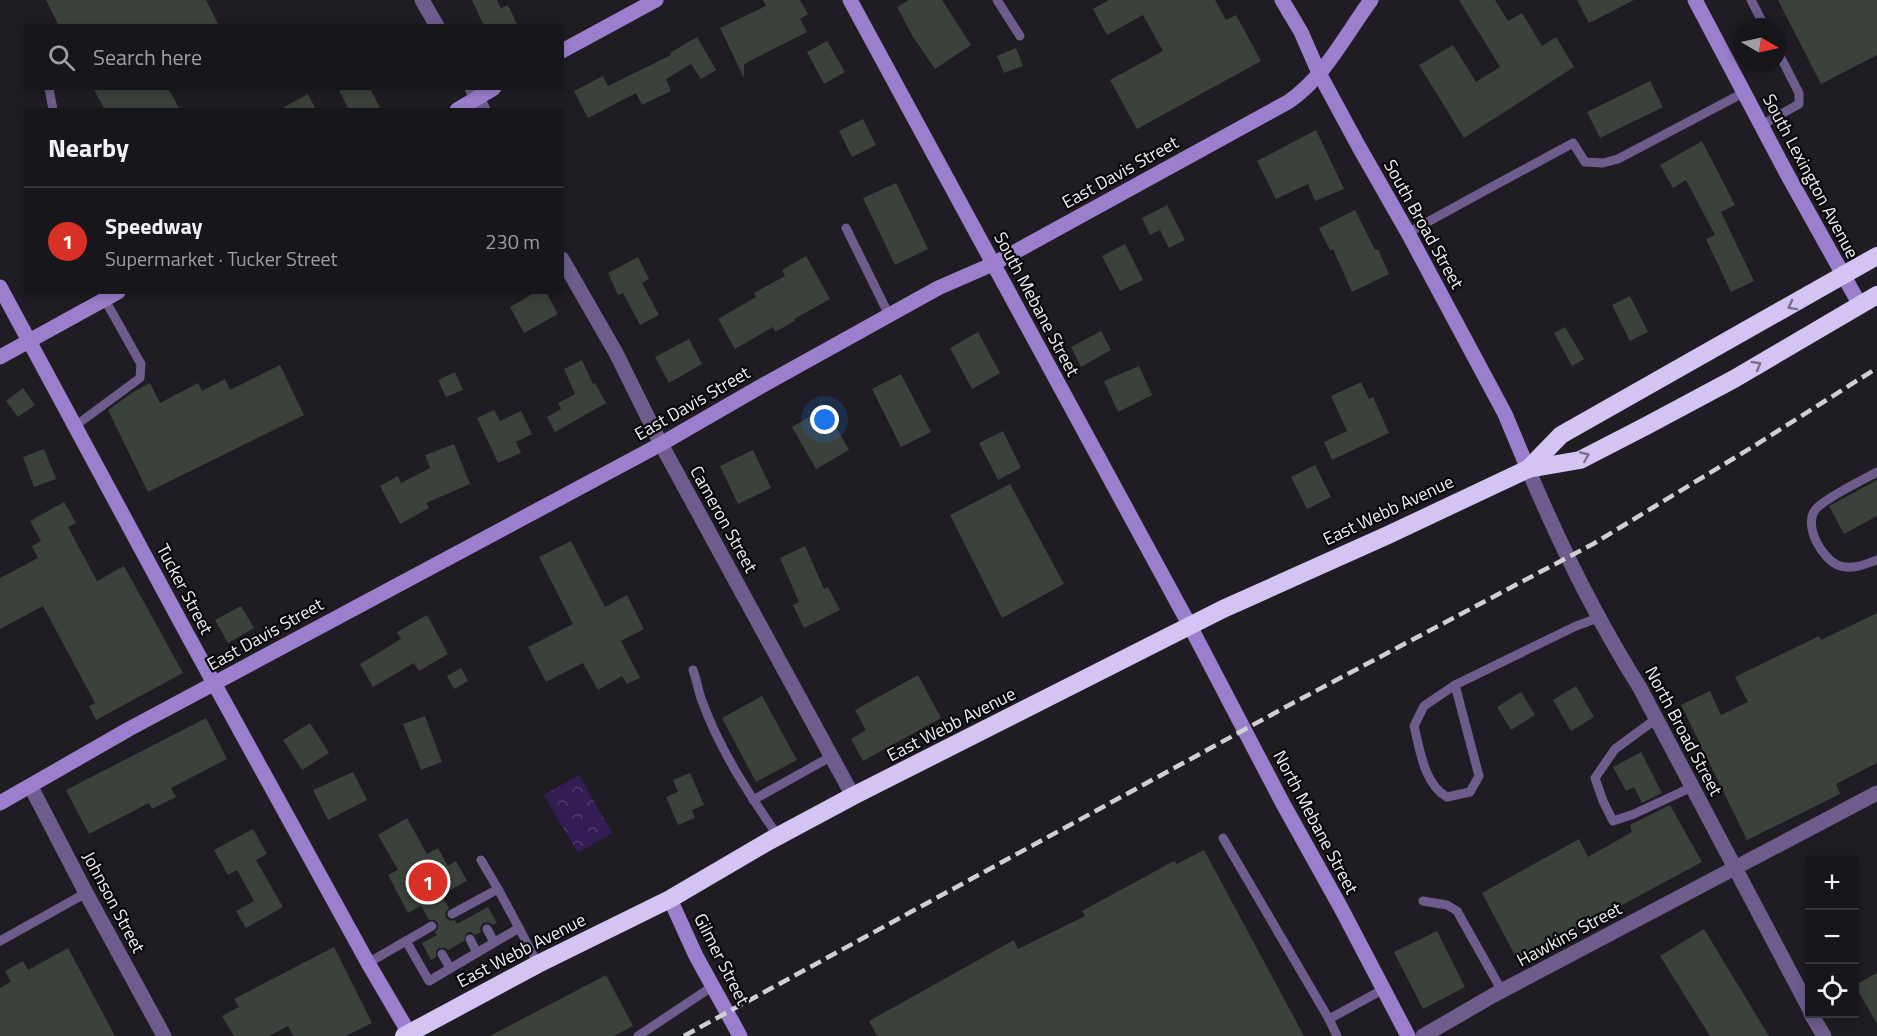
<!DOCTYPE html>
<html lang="en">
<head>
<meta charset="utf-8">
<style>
  body { margin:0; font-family:"Titillium Web",sans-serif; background:#201f23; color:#f1f3f6 }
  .controls { position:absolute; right:18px; bottom:18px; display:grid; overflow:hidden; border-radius:0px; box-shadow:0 3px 9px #0003 }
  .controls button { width:54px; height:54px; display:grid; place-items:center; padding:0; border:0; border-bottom:2px solid #363539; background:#17161a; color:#f1f3f6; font:30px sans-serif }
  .compass { position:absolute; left:1733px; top:18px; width:54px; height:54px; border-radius:50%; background:#17161a; box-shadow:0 3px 9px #0003; rotate:99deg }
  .you { position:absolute; left:825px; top:420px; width:21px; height:21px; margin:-15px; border:4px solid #fff; border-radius:50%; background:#1a73e8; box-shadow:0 0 0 9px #1a73e833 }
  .badge { display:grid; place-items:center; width:39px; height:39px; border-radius:50%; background:#d93025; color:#fff; font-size:20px; font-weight:700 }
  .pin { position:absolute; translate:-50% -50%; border:3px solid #fff; box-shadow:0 2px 6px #0006 }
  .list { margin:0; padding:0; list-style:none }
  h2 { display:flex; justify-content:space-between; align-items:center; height:78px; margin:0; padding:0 24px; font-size:26px }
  h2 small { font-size:20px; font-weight:400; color:#9e9fa2 }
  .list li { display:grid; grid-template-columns:39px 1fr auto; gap:18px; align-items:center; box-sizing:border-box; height:108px; padding:0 24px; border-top:2px solid #363539 }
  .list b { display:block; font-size:22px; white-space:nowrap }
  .list p { margin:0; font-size:20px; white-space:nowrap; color:#9e9fa2 }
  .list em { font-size:20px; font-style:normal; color:#9e9fa2 }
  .icon { flex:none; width:33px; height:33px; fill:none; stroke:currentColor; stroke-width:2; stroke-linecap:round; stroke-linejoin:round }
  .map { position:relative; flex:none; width:1877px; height:1036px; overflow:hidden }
  .search { position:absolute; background:#17161a; box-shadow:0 3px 9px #0003; left:24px; top:24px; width:540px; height:66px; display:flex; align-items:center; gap:15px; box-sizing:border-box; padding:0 21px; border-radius:0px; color:#9e9fa2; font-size:22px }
  .panel { position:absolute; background:#17161a; box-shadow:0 3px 9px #0003; left:24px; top:108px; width:540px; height:186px; border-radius:0px }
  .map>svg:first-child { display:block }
</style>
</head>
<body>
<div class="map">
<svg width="1877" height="1036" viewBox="0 0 1877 1036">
  <defs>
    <pattern id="forest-crowns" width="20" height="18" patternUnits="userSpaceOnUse" patternTransform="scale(1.5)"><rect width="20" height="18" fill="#341c54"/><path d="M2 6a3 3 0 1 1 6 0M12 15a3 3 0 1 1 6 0" fill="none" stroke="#523d6d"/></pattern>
  </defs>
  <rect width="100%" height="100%" fill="#1f1d23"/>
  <polygon fill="url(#forest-crowns)" points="579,775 612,833 578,853 544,795"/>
  <g fill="#3b413b">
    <polygon points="46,0 206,0 219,26 59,26"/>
    <polygon points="472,0 497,0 501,8 508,5 518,26 484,26"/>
    <polygon points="763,0 800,0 808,14 800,19 807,32 744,64 744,78 720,28 766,6"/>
    <polygon points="909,0 942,0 971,45 935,69 913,37 897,7"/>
    <polygon points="1109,0 1215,0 1226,20 1236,15 1261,61 1137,129 1110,80 1163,51 1143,15 1107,35 1093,9"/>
    <polygon points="1459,0 1495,0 1508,21 1522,13 1542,46 1556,37 1574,67 1464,138 1419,65 1453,45 1476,82 1500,67"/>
    <polygon points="1577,0 1634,0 1589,23"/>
    <polygon points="1778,0 1877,0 1877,55 1821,84"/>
    <polygon points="697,37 716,70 701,79 691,64 666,79 671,91 642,105 636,93 588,118 574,91 603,76 608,86 671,55 670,53"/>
    <polygon points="827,41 845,72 824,84 807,52"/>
    <polygon points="1016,48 1023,66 1004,73 997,56"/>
    <polygon points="1650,81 1663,107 1600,138 1587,112"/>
    <polygon points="93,88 168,88 180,110 105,110"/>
    <polygon points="338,88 370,88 381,110 349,110"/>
    <polygon points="308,94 316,110 279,110"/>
    <polygon points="863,119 876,145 852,157 839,131"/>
    <polygon points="1316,130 1344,189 1315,201 1308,184 1276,199 1257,161"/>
    <polygon points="1702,141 1735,205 1721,212 1754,281 1731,292 1706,239 1715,235 1686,180 1673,188 1660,165"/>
    <polygon points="896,183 928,249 895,265 863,198"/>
    <polygon points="1167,205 1185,240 1169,248 1160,230 1150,235 1142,218"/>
    <polygon points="1355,210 1375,250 1378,249 1389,274 1352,292 1333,249 1330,250 1319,228"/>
    <polygon points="1125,244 1143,280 1120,291 1102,256"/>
    <polygon points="806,256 830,299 794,319 795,321 775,332 773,327 735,349 718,319 756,297 754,293 785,276 782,270"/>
    <polygon points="638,257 649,279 642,283 659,315 640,325 623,293 618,295 608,273"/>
    <polygon points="536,292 546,292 558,314 524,333 510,307"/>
    <polygon points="1630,296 1648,332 1630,341 1612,305"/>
    <polygon points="1565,327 1584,359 1572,366 1554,333"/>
    <polygon points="1101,331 1111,350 1081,367 1071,347"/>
    <polygon points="978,332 1000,373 972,389 950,348"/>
    <polygon points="689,339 702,364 669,383 655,357"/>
    <polygon points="582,360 593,384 595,383 606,403 555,432 547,417 561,409 558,403 575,394 564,369"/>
    <polygon points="280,365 304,415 148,492 108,410 133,392 150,383 160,403 198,383 202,391 225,379 230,390"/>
    <polygon points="1139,366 1152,395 1118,412 1104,381"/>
    <polygon points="455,372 463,390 446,397 438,380"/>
    <polygon points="901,374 931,432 901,447 872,389"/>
    <polygon points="1361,382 1369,399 1373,397 1389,433 1332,460 1324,442 1347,431 1331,396"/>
    <polygon points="23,388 35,405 18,417 6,401"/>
    <polygon points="825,408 849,450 816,469 792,427"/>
    <polygon points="494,410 500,421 521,411 532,434 516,442 521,453 498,463 477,418"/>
    <polygon points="1003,431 1021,468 998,480 979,443"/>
    <polygon points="454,444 470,484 426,503 429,508 400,524 380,486 398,476 401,483 430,468 425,455"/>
    <polygon points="44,449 56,479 34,487 23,457"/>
    <polygon points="753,450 771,488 738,504 720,466"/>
    <polygon points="1315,465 1331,497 1307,509 1291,477"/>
    <polygon points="1877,480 1877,516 1844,534 1829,506"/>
    <polygon points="1010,484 1064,584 1002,618 950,515"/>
    <polygon points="64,502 76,523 68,527 97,581 124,566 183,673 96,720 89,706 95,703 43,606 0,629 0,578 38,558 32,546 41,541 30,521"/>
    <polygon points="571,541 605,607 627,595 644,629 621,641 640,678 627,684 622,676 598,690 583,663 546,682 528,647 573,624 539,557"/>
    <polygon points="805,546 824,589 828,587 840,610 804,628 793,605 799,602 780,558"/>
    <polygon points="241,606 254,628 228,643 215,620"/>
    <polygon points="1877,613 1877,763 1836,784 1840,794 1747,840 1681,705 1710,691 1721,715 1748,702 1735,677 1819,636 1821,640"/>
    <polygon points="427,615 448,654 419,671 414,663 373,687 360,664 401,639 397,632"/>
    <polygon points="461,668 468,681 454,689 447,676"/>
    <polygon points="918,675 941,718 863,761 851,739 866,730 855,710"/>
    <polygon points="1576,686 1594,717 1571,731 1553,700"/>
    <polygon points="1521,692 1535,715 1511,730 1497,707"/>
    <polygon points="762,696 797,760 756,782 722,718"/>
    <polygon points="425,716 442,762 421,770 403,724"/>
    <polygon points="206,718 227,759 171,788 176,797 152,809 149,803 89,834 66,790"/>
    <polygon points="310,723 329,753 302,770 283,740"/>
    <polygon points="1641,752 1662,793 1642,803 1634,787 1626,791 1613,767"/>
    <polygon points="353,772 367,800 328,820 313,790"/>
    <polygon points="690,773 704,805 692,810 695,818 678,825 666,797 678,792 673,780"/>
    <polygon points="1670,805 1702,862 1518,961 1482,893 1579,839 1588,857 1632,832 1630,825"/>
    <polygon points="407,818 427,854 438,848 448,866 456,861 467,881 441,895 449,908 445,913 446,918 451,921 455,920 457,924 488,907 497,923 493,925 488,922 483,923 480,928 481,932 475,935 471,932 466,933 464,941 448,950 445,948 439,948 436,951 436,957 431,960 422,943 437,935 435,932 438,929 438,923 435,920 429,920 421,906 408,913 388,875 398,870 378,835"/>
    <polygon points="253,829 267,854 256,860 283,907 246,928 236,911 254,901 237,870 228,875 214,850"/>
    <polygon points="1204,850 1304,1036 877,1036 869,1021 1014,940 1018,949 1085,916 1082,911 1174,861 1177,864"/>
    <polygon points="1704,929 1769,1036 1710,1036 1660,956"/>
    <polygon points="1437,931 1465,987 1423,1009 1394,952"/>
    <polygon points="334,947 372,1023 346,1036 293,1036 288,1026 269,1036 234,1036 222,1016 239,1007 234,999"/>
    <polygon points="68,948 115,1036 0,1036 0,988 11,982 5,971 23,961 28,970"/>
    <polygon points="1877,973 1877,1024 1855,985"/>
    <polygon points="606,975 633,1026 614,1036 490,1036"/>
  </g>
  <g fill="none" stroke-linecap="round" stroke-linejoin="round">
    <g stroke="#6d5c8c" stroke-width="9">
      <polyline points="997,0 1020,36"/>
      <polyline points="1751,0 1765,27"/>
      <polyline points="49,88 53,110"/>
      <polyline points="1762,125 1799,104 1799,93 1778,52"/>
      <polyline points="846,228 889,315"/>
      <path d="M1408 233C1463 202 1518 173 1573 143L1585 162 1603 163 1618 159 1745 92"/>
      <polyline points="75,426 140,378 141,364 105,300"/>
      <path d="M1877 472C1863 480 1825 498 1816 509 1802 525 1823 561 1840 566 1853 570 1866 564 1877 560"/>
      <path d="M693 670C697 680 698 691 702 701 720 750 748 793 778 836"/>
      <path d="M1455 685 1479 776 1470 792 1447 797C1424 784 1420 750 1414 726L1424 706Z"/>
      <polyline points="1455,685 1576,626 1598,618"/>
      <polyline points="1656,719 1615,749 1595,778 1603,801 1613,821 1634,814 1692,787"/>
      <polyline points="753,800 832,756"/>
      <polyline points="1223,838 1329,1019 1384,989"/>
      <polyline points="481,860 498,889"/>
      <polyline points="1423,901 1447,905 1457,911 1502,991"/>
      <polyline points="452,914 498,889 519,928"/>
      <polyline points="487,929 494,942"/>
      <polyline points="470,939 477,953"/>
      <polyline points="0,941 86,893"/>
      <polyline points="406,941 432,926"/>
      <polyline points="442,954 450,968"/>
      <polyline points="368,963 406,941 429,981 519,928 538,964"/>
      <polyline points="1329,1019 1337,1036"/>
      <polyline points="638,1036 713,986"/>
    </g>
    <g stroke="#6d5c8c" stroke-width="15">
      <polyline points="422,0 437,26"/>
      <polyline points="472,88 483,110"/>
      <polyline points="562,259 616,353 661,444 853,796"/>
      <path d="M1528 469C1560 545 1596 618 1640 688L1810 1010"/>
      <polyline points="31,787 86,893 164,1036"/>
      <polyline points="1811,1014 1824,1036"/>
      <polyline points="1423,1036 1492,996 1877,793"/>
    </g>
    <g stroke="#9b7ecc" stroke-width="15">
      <polyline points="850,0 1190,626 1282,802 1341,908 1408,1036"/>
      <polyline points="1282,0 1301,32 1319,73 1359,147 1408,233 1505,414 1528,469"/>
      <polyline points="1695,0 1787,174 1860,305"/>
      <polyline points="562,51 656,0"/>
      <polyline points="457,110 494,88"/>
      <polyline points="0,287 187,634 368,963 409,1033"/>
      <polyline points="0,357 118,292"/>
      <path d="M0 803 129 729 661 444 758 388 938 288 993 264 1288 102C1324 78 1346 34 1371 0"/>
      <polyline points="670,899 696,956 740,1036"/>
    </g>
    <g stroke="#d4c4f4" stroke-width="18">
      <polyline points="1528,469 1561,435 1877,256"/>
      <polyline points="404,1036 538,964 670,899 769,841 853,796 1223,609 1388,535 1528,469 1580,460 1646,426 1734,379 1877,295"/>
    </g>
    <polyline stroke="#d0cfd3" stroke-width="4.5" stroke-dasharray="12 6" stroke-linecap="butt" points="684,1036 1293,703 1593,544 1754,446 1877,368"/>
  </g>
  <defs><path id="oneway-chevron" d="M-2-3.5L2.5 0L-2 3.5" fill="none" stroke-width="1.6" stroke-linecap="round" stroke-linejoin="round" transform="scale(1.5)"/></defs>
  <g stroke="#786f8b">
    <use href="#oneway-chevron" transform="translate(1792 306) rotate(151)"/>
    <use href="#oneway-chevron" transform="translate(1757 365) rotate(-30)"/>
    <use href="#oneway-chevron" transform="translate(1585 456) rotate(-23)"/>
  </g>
  <g text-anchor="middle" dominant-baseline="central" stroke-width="4.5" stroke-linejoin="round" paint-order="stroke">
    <g font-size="18" fill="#f1f0f4" stroke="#08080a">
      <text transform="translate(1120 172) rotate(-29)">East Davis Street</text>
      <text transform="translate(1811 176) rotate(62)">South Lexington Avenue</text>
      <text transform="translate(1424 224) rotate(61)">South Broad Street</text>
      <text transform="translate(1037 304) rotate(62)">South Mebane Street</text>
      <text transform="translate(692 403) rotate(-30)">East Davis Street</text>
      <text transform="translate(1388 510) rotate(-25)">East Webb Avenue</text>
      <text transform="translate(724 519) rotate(61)">Cameron Street</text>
      <text transform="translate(185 589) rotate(62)">Tucker Street</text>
      <text transform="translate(265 634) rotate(-29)">East Davis Street</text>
      <text transform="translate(951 724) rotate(-27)">East Webb Avenue</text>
      <text transform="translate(1684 731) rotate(62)">North Broad Street</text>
      <text transform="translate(1316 822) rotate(62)">North Mebane Street</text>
      <text transform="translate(114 902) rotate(62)">Johnson Street</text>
      <text transform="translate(1569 934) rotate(-28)">Hawkins Street</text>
      <text transform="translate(521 950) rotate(-27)">East Webb Avenue</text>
      <text transform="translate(722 959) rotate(63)">Gilmer Street</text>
    </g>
  </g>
</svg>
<div class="controls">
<button>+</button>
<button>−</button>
<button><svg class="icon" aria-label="locate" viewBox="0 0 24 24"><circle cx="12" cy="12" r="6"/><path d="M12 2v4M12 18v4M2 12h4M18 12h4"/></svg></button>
</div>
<svg class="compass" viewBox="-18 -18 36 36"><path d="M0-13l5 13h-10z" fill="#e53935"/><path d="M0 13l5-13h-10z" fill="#9e9fa2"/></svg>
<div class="you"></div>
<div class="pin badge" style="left:428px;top:882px">1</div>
<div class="search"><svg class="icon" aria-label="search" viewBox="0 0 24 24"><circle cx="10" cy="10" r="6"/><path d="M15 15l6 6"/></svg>Search here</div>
<section class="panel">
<h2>Nearby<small></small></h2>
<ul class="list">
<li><span class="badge">1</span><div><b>Speedway</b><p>Supermarket · Tucker Street</p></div><em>230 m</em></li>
</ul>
</section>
</div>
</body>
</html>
